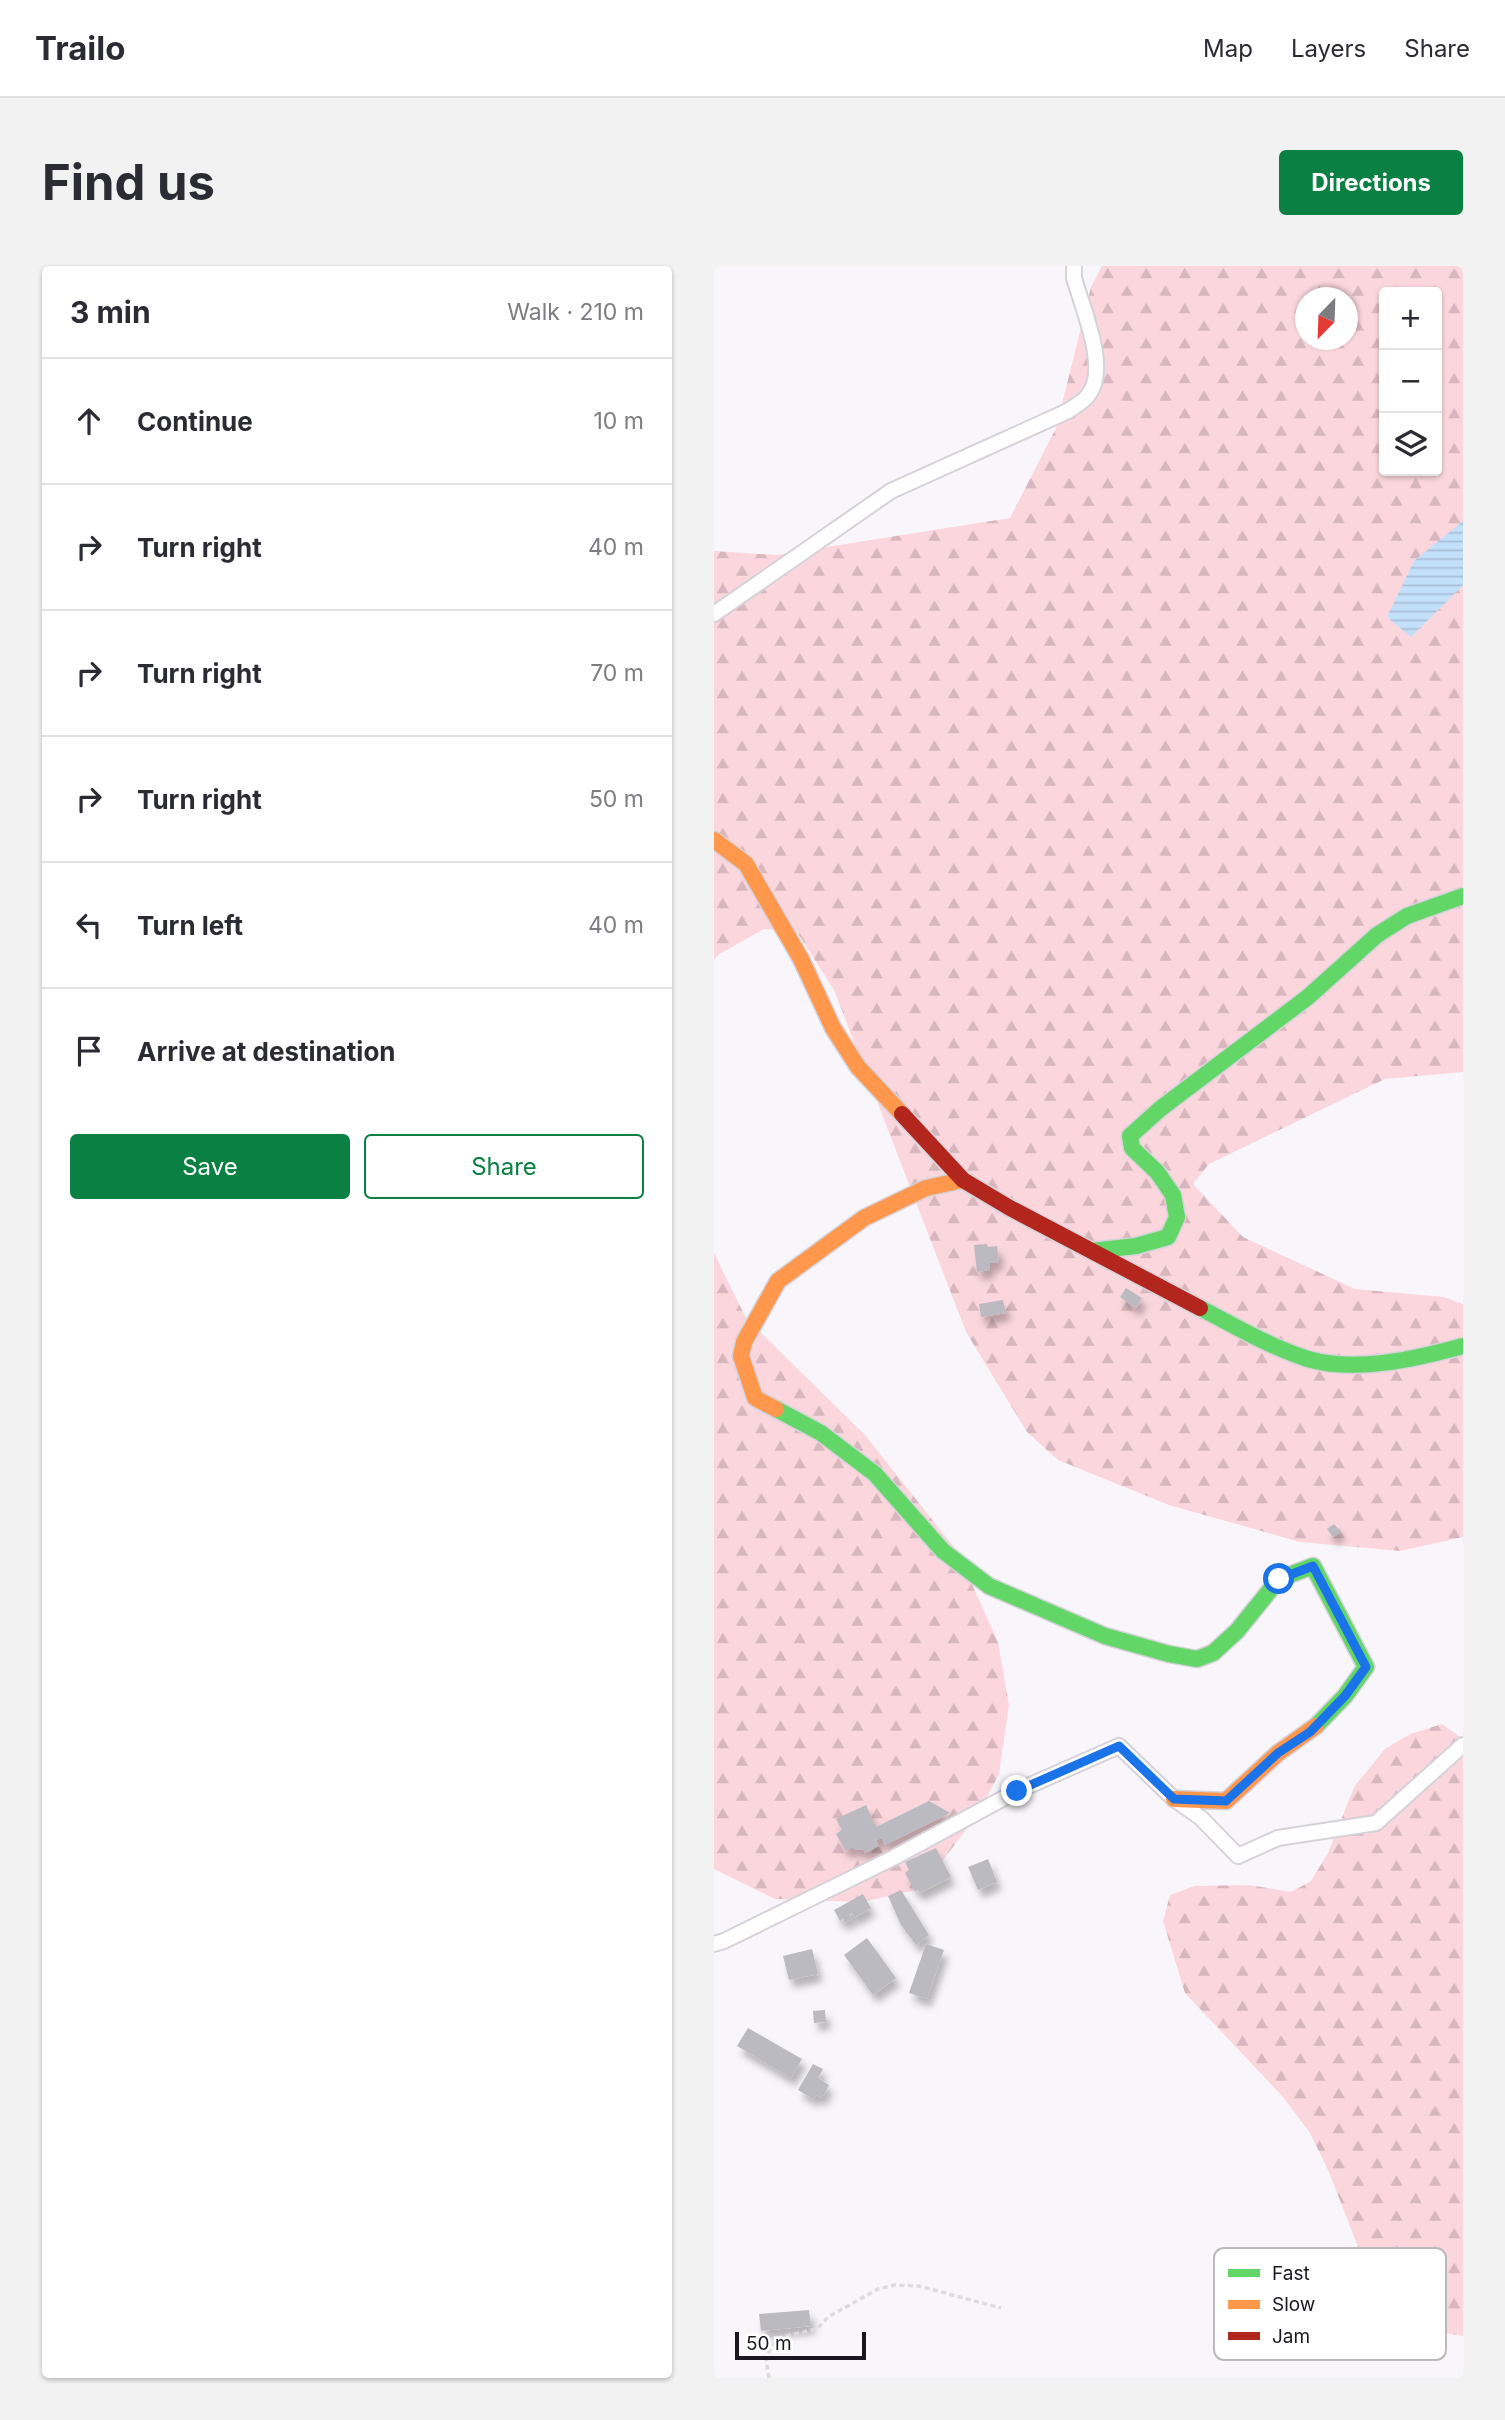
<!DOCTYPE html>
<html lang="en">
<head>
<meta charset="utf-8">
<style>
  body { margin:0; font-family:Inter,sans-serif; background:#f2f2f3; color:#2b2b33 }
  .controls { position:absolute; right:21px; top:21px; display:grid; overflow:hidden; border-radius:7px; box-shadow:0 2px 5px #0004 }
  .controls button { width:63px; height:63px; display:grid; place-items:center; padding:0; border:0; border-bottom:2px solid #e1e1e2; background:#fff; color:#2b2b33; font:35px sans-serif }
  .compass { position:absolute; left:581px; top:21px; width:63px; height:63px; border-radius:50%; background:#fff; box-shadow:0 2px 5px #0004; rotate:203deg }
  .scale { position:absolute; left:21px; bottom:18px; width:131px; box-sizing:border-box; padding-left:7px; border:4px solid #1b1720; border-top:0; font-size:19px; line-height:24px; white-space:nowrap; color:#1b1720; -webkit-text-stroke:5px #fff; paint-order:stroke }
  .stop { position:absolute; width:21px; height:21px; margin:-16px; border:5px solid #1a73e8; border-radius:50%; background:#fff }
  .stop.end { background:#1a73e8; border-color:#fff; box-shadow:0 2px 7px #0008 }
  .list { margin:0; padding:0; list-style:none }
  h2 { display:flex; justify-content:space-between; align-items:center; height:91px; margin:0; padding:0 28px; font-size:30px }
  h2 small { font-size:23px; font-weight:400; color:#7c7c81 }
  .list li { display:grid; grid-template-columns:46px 1fr auto; gap:21px; align-items:center; box-sizing:border-box; height:126px; padding:0 28px; border-top:2px solid #e1e1e2 }
  .list b { display:block; font-size:26px; white-space:nowrap }
  .list em { font-size:23px; font-style:normal; color:#7c7c81 }
  .actions { display:flex; gap:14px; padding:21px 28px }
  .actions a { flex:1; padding:16px 0; border:2px solid #0b8043; border-radius:7px; text-align:center; font-size:24px; color:#0b8043 }
  .actions .main { background:#0b8043; color:#fff }
  .icon { flex:none; width:38px; height:38px; fill:none; stroke:currentColor; stroke-width:2; stroke-linecap:round; stroke-linejoin:round }
  .map { position:relative; flex:none; width:749px; height:2112px; overflow:hidden; border-radius:7px }
  header { display:flex; align-items:center; gap:42px; box-sizing:border-box; height:98px; padding:0 35px; background:#fff; border-bottom:2px solid #e1e1e2 }
  header strong { font-size:33px }
  nav { display:flex; gap:38px; margin-inline-start:auto; font-size:24px }
  .intro { display:flex; align-items:center; justify-content:space-between; box-sizing:border-box; height:168px; padding:0 42px }
  h1 { margin:0; font-size:49px }
  .button { padding:18px 32px; border-radius:7px; background:#0b8043; color:#fff; font-size:24px; font-weight:700 }
  main { display:flex; gap:42px; padding:0 42px }
  aside { flex:1; background:#fff; border-radius:7px; box-shadow:0 2px 5px #0004 }
  .map>svg:first-child { display:block }
</style>
</head>
<body>
<header>
<strong>Trailo</strong>
<nav><a>Map</a><a>Layers</a><a>Share</a></nav>
</header>
<div class="intro"><h1>Find us</h1><a class="button">Directions</a></div>
<main>
<aside>
<h2>3 min<small>Walk · 210 m</small></h2>
<ul class="list">
<li><svg class="icon" aria-label="ahead" viewBox="0 0 24 24"><path d="M12 20V5M6 11l6-6 6 6"/></svg><div><b>Continue</b></div><em>10 m</em></li>
<li><svg class="icon" aria-label="right" viewBox="0 0 24 24"><path d="M7 20v-9h11M14 6l5 5-5 5"/></svg><div><b>Turn right</b></div><em>40 m</em></li>
<li><svg class="icon" aria-label="right" viewBox="0 0 24 24"><path d="M7 20v-9h11M14 6l5 5-5 5"/></svg><div><b>Turn right</b></div><em>70 m</em></li>
<li><svg class="icon" aria-label="right" viewBox="0 0 24 24"><path d="M7 20v-9h11M14 6l5 5-5 5"/></svg><div><b>Turn right</b></div><em>50 m</em></li>
<li><svg class="icon" aria-label="left" viewBox="0 0 24 24"><path d="M17 20v-9H6M10 6l-5 5 5 5"/></svg><div><b>Turn left</b></div><em>40 m</em></li>
<li><svg class="icon" aria-label="arrive" viewBox="0 0 24 24"><path d="M6 21V4h12l-3 4 3 4H6"/></svg><div><b>Arrive at destination</b></div></li>
</ul>
<div class="actions"><a class="main">Save</a><a>Share</a></div>
</aside>
<div class="map">
<svg width="749" height="2112" viewBox="0 0 749 2112">
  <defs>
    <pattern id="forest-firs" width="22" height="20" patternUnits="userSpaceOnUse" patternTransform="scale(1.75)"><rect width="22" height="20" fill="#fbd6dd"/><path d="M5 1l3.5 6h-7zM16 11l3.5 6h-7z" fill="#d7b7bd"/></pattern>
    <pattern id="water-rules" width="6" height="5" patternUnits="userSpaceOnUse" patternTransform="scale(1.75)"><rect width="6" height="5" fill="#c3e0fb"/><path d="M0 2.5h6" fill="none" stroke="#a7bfd7"/></pattern>
    <filter id="shadow"><feDropShadow dx="4.5" dy="8" stdDeviation="3.5" flood-color="#0004"/></filter>
  </defs>
  <rect width="100%" height="100%" fill="#f9f6fb"/>
  <g fill="url(#forest-firs)" fill-rule="evenodd">
    <path d="M388 0H749V806L671 813 495 898 479 918 529 971 641 1023 730 1031 749 1038V1271L686 1285 586 1276 455 1239 344 1194 313 1166 252 1066 120 724 83 666 50 663 4 689 0 694V285L62 289 296 252 342 162 377 21ZM670 26H723V205H670ZM592 32H634V74H592Z"/>
    <polygon points="0,987 32,1052 151,1169 243,1285 284,1376 295,1439 285,1508 264,1548 207,1623 148,1636 61,1633 0,1603"/>
    <polygon points="728,1458 749,1473 749,2070 711,2064 675,2044 651,1999 615,1906 596,1867 569,1831 471,1727 449,1655 456,1629 481,1620 535,1619 577,1626 597,1615 614,1587 640,1521 671,1483 696,1468"/>
  </g>
  <polygon fill="url(#water-rules)" points="749,255 749,319 697,371 673,351 700,295"/>
  <g fill="#babac0" filter="url(#shadow)">
    <polygon points="273,978 274,981 283,980 285,996 276,997 276,1004 263,1006 260,979"/>
    <polygon points="412,1022 428,1032 422,1042 406,1031"/>
    <polygon points="289,1034 292,1047 267,1051 265,1038"/>
    <polygon points="620,1258 627,1266 619,1271 613,1263"/>
    <polygon points="215,1535 236,1547 171,1579 168,1572 162,1574 165,1580 151,1587 149,1583 141,1584 139,1581 132,1585 122,1568 128,1564 122,1553 152,1539 162,1561"/>
    <polygon points="222,1582 237,1611 206,1627 204,1624 201,1625 191,1607 195,1604 191,1596"/>
    <polygon points="274,1593 283,1616 264,1624 254,1601"/>
    <polygon points="187,1624 215,1669 202,1679 187,1659 174,1630"/>
    <polygon points="149,1628 157,1642 140,1652 138,1647 135,1649 138,1653 131,1657 129,1653 126,1655 120,1644"/>
    <polygon points="153,1672 182,1712 159,1729 130,1689"/>
    <polygon points="212,1678 230,1684 213,1733 195,1727"/>
    <polygon points="98,1683 104,1708 75,1714 69,1690"/>
    <polygon points="111,1744 112,1756 100,1757 99,1745"/>
    <polygon points="34,1762 88,1793 77,1812 23,1780"/>
    <polygon points="99,1798 109,1803 104,1812 115,1819 108,1832 102,1829 99,1833 84,1824"/>
    <polygon points="95,2044 97,2060 47,2065 45,2048"/>
  </g>
  <g fill="none" stroke-linecap="round" stroke-linejoin="round">
    <defs>
      <g id="street">
        <path d="M0 348 177 225 354 145C361 140 371 135 375 128 395 102 368 41 360 12V0"/>
        <polyline points="0,1678 10,1675 179,1592 303,1525 405,1480 460,1533 487,1552 524,1590 564,1572 662,1557 749,1479"/>
      </g>
      <g id="fast">
        <polyline points="378,985 422,980 454,971 463,951 459,929 443,906 418,882 416,870 446,843 594,731 663,669 693,650 749,630"/>
        <path d="M486 1042C521 1060 556 1081 594 1093 641 1107 702 1093 749 1080"/>
        <polyline points="62,1143 107,1167 161,1208 229,1285 275,1320 391,1370 455,1388 483,1393 499,1387 523,1365 565,1313 599,1300 652,1401 631,1430 602,1460"/>
      </g>
      <g id="slow">
        <polyline points="0,574 32,598 87,693 119,762 144,801 188,848"/>
        <polyline points="62,1143 41,1132 27,1090 30,1076 64,1015 150,952 212,922 249,914"/>
        <polyline points="460,1533 512,1535 564,1487 602,1460"/>
      </g>
      <polyline id="jam" points="188,848 249,914 296,942 486,1042"/>
    </defs>
    <use href="#street" stroke="#d6d2da" stroke-width="18"/>
    <use href="#fast" stroke="#d6d2da" stroke-width="19"/>
    <use href="#slow" stroke="#d6d2da" stroke-width="19"/>
    <use href="#jam" stroke="#d6d2da" stroke-width="19"/>
    <polyline stroke="#dcdbdd" stroke-width="3.5" stroke-dasharray="5 3.5" stroke-linecap="butt" points="55,2112 52,2093 57,2081 68,2071 103,2063 114,2051 164,2023 181,2019 205,2020 287,2042"/>
    <use href="#street" stroke="#fefefe" stroke-width="14"/>
    <use href="#fast" stroke="#63d668" stroke-width="16"/>
    <use href="#slow" stroke="#ff974d" stroke-width="16"/>
    <use href="#jam" stroke="#b3261e" stroke-width="16"/>
  </g>
  <g fill="none" stroke-linecap="round" stroke-linejoin="round">
    <polyline stroke="#1a73e8" stroke-width="9" points="303,1525 405,1480 460,1533 512,1535 564,1487 596,1466 631,1430 652,1401 599,1300 565,1313"/>
  </g>
  <rect x="500" y="1982" width="232" height="112" rx="10" fill="#fff" stroke="#bbb9bc" stroke-width="2"/>
  <rect x="514" y="2003" width="32" height="8" fill="#63d668"/>
  <rect x="514" y="2034" width="32" height="9" fill="#ff974d"/>
  <rect x="514" y="2066" width="32" height="8" fill="#b3261e"/>
  <g font-size="19" fill="#1b1720">
    <text x="558" y="2014">Fast</text>
    <text x="558" y="2045">Slow</text>
    <text x="558" y="2077">Jam</text>
  </g>
</svg>
<div class="controls">
<button>+</button>
<button>−</button>
<button><svg class="icon" aria-label="layers" viewBox="0 0 24 24"><path d="M12 4l9 5-9 5-9-5zM3 14l9 5 9-5"/></svg></button>
</div>
<svg class="compass" viewBox="-18 -18 36 36"><path d="M0-13l5 13h-10z" fill="#e53935"/><path d="M0 13l5-13h-10z" fill="#7c7c81"/></svg>
<div class="scale">50 m</div>
<div class="stop" style="left:565px;top:1313px"></div>
<div class="stop end" style="left:303px;top:1525px"></div>
</div>
</main>
</body>
</html>
